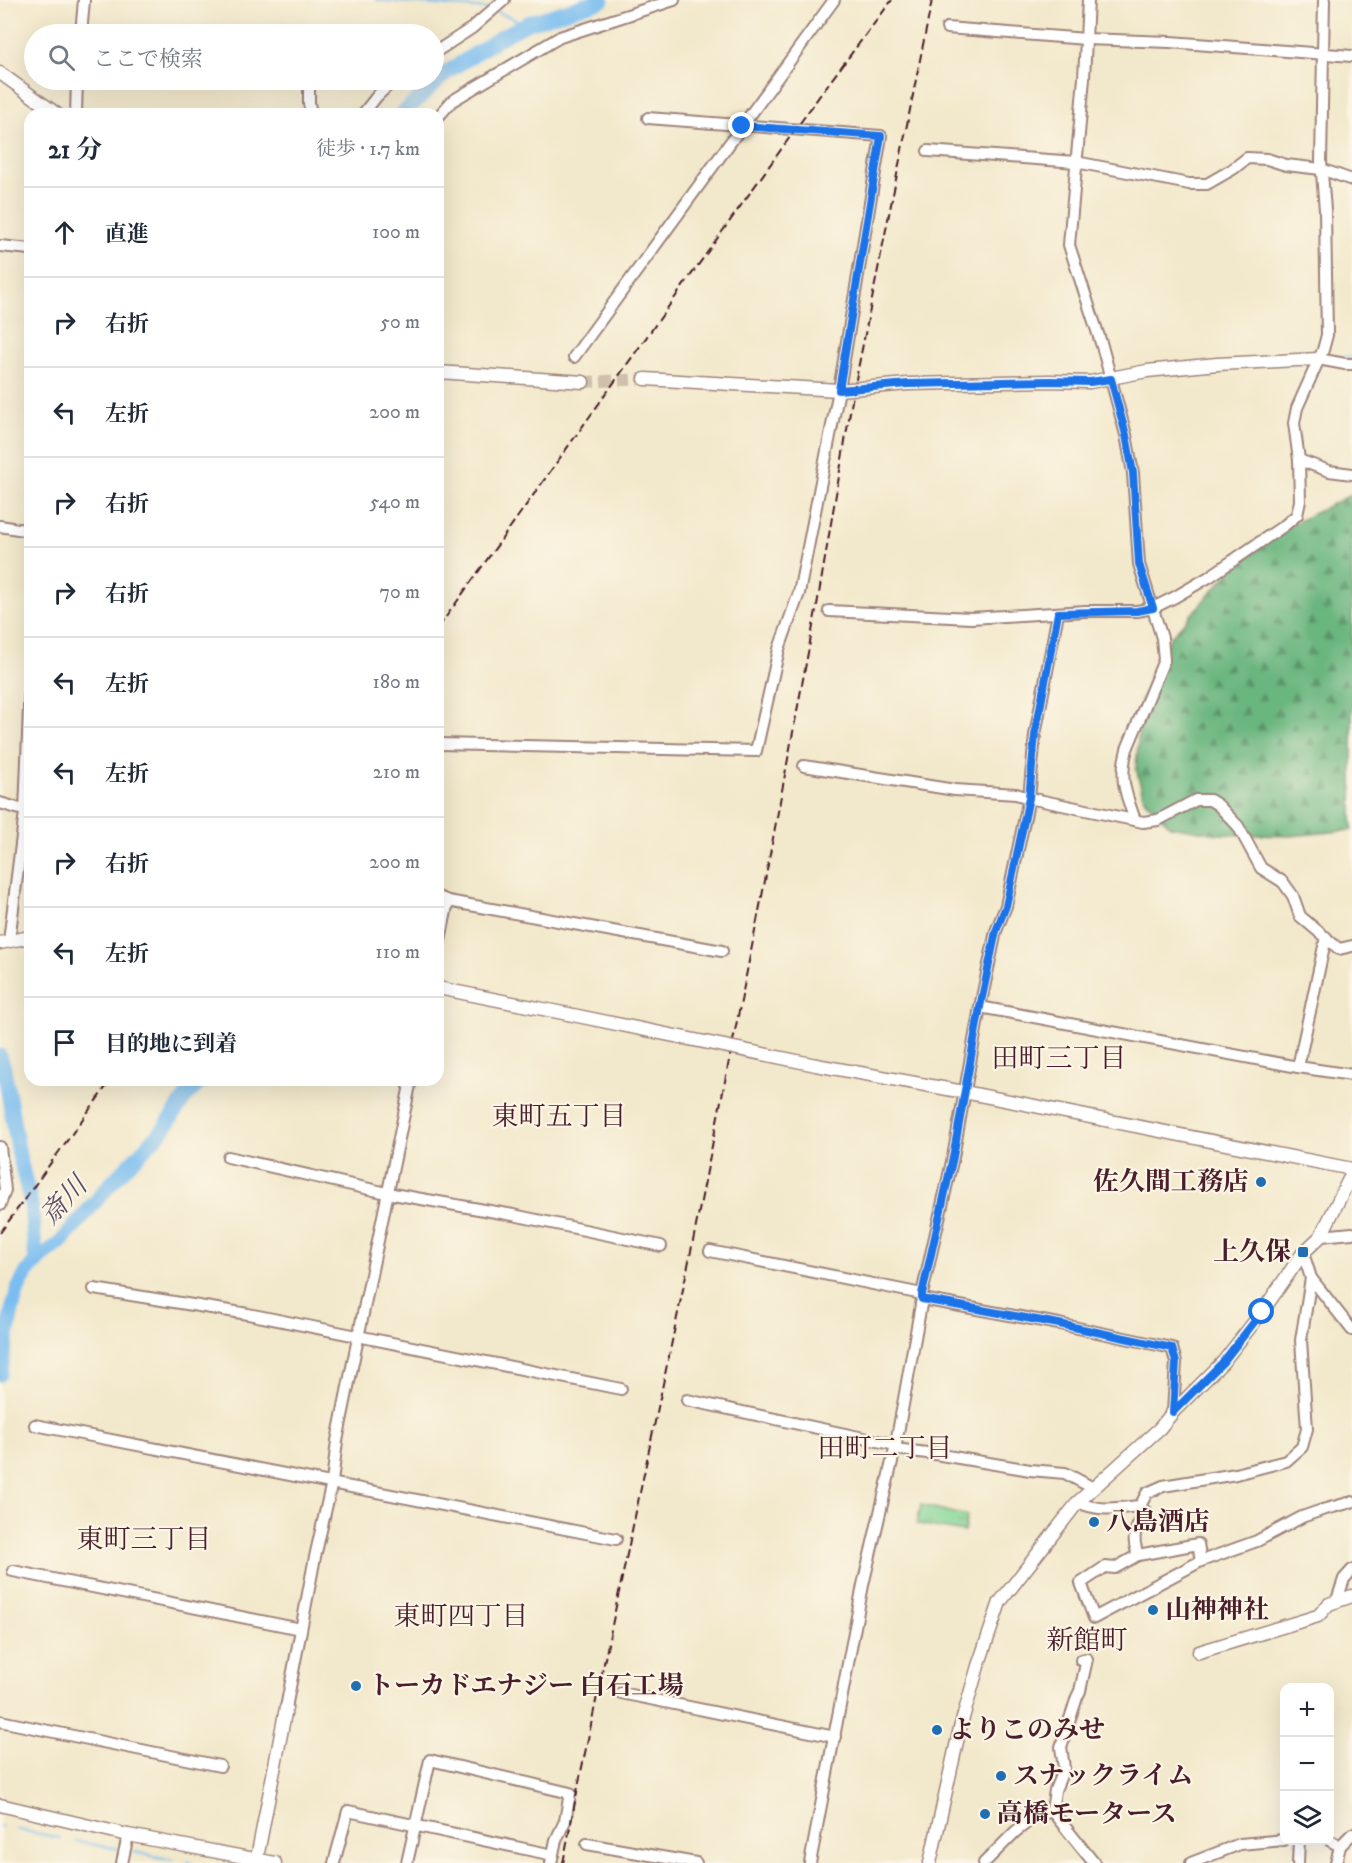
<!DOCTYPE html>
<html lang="ja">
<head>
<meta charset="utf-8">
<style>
  body { margin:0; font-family:"IM FELL DW Pica","Noto Serif JP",serif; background:#f2f2f3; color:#1f2937 }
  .controls { position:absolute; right:18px; bottom:18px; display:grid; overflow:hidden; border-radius:12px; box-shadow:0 6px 24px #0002 }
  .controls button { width:54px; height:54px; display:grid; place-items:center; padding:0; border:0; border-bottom:2px solid #e0e1e3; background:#fff; color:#1f2937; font:30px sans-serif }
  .stop { position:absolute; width:18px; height:18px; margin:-14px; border:4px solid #1a73e8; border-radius:50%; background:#fff }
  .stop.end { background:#1a73e8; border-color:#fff; box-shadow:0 2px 6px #0008 }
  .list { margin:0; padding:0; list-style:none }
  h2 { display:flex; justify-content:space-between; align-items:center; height:78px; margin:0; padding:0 24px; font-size:26px }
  h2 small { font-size:20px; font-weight:400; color:#747a83 }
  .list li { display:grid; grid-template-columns:39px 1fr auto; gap:18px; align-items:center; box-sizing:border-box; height:90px; padding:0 24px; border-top:2px solid #e0e1e3 }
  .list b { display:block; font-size:22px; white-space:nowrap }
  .list em { font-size:20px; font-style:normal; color:#747a83 }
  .icon { flex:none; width:33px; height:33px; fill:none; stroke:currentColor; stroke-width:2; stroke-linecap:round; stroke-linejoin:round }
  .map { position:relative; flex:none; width:1352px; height:1863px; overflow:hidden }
  .search { position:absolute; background:#fff; box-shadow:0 6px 24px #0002; left:24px; top:24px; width:420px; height:66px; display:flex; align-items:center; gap:15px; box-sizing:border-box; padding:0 21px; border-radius:33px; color:#747a83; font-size:22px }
  .panel { position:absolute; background:#fff; box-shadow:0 6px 24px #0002; left:24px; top:108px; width:420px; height:978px; border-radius:18px }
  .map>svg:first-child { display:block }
</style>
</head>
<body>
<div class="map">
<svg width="1352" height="1863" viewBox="0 0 1352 1863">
  <defs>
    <pattern id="forest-firs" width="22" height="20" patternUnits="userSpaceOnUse" patternTransform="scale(1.5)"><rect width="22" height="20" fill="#6ab67f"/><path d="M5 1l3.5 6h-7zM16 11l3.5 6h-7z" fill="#599368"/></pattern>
    <pattern id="park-tufts" width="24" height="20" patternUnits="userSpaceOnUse" patternTransform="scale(1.5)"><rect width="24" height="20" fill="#83d596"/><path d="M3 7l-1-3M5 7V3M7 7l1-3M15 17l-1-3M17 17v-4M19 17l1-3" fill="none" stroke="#73b681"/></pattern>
  </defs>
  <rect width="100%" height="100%" fill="#fcf5e5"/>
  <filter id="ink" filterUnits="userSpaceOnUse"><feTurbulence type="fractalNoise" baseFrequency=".0167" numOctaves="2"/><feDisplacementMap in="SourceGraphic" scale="12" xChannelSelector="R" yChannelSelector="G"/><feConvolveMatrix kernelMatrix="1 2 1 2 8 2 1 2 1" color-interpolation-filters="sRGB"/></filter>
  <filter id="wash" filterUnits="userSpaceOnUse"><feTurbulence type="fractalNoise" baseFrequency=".008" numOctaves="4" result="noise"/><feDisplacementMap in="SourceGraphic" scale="24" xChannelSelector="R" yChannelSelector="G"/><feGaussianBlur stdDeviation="1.35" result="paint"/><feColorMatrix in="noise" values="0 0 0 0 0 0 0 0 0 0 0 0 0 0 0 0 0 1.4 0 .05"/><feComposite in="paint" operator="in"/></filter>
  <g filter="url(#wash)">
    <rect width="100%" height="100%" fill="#f2e8cb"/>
    <polygon fill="url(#forest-firs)" stroke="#5a6a55" stroke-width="1.5" points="1352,494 1352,830 1290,836 1218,834 1170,826 1144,799 1136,768 1141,700 1170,638 1257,542"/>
    <polygon fill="url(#park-tufts)" stroke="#667a60" stroke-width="1.5" points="921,1505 967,1516 964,1532 917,1524"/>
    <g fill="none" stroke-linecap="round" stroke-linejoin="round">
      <g stroke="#7abdf0" stroke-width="2">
        <polyline points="376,0 489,9"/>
        <polyline points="497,12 527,24"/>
        <polyline points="1331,356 1352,358"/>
        <polyline points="0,1826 1,1827"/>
        <polyline points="15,1829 60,1838"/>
        <polyline points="75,1841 118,1849"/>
        <polyline points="133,1852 174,1860"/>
        <polyline points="188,1862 191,1863"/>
      </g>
      <g stroke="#7abdf0" stroke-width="15">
        <polyline points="402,114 447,72 501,37 528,23 602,0"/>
        <polyline points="0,1056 4,1068 19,1155 31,1204 36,1262"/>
        <polyline points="0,1374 12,1310 18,1289 27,1272 36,1262 62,1241 112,1182 163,1130 187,1095 203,1080"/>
      </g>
    </g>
  </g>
  <g filter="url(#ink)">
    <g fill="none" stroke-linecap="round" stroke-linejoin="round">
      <polyline stroke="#d0c0ab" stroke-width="12" stroke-dasharray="12 6" stroke-linecap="butt" points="583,382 645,379"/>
      <defs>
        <g id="minor">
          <path d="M1088 0 1084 78 1069 245 1102 346 1126 435 1133 473 1139 564 1162 638 1164 660 1127 749C1119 778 1125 792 1135 820"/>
          <polyline points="947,28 1086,39 1170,42 1352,56"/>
          <polyline points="81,34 84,0"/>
          <polyline points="434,53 472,28 504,0"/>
          <polyline points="76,114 77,80"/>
          <polyline points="311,114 309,103 309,85 316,80"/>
          <polyline points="363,114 377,96 394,80"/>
          <polyline points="438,117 452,101 560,37 674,0"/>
          <polyline points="928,151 1076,162 1189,184 1207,184 1233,169 1247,158 1267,159 1286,165 1321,169 1352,180"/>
          <polyline points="0,246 30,249"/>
          <polyline points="574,357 834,0"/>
          <polyline points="1318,359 1345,364 1352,364"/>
          <polyline points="1299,460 1329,471 1352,474"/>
          <polyline points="0,526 30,531"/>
          <polyline points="829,611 971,618 1086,611 1137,611 1153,608 1175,597 1209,577 1285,525 1297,515 1300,501 1299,460 1294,423 1297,408 1323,350 1327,335 1325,210 1321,161 1324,0"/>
          <polyline points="438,744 756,751 779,649 799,593 839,390 881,136 648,118"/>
          <polyline points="804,766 955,790 1016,794 1029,798 1143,822 1158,820 1196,800 1210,800 1218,805 1238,826 1261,868 1283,882 1293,896 1300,916 1339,949 1352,946"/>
          <polyline points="0,803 30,812"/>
          <polyline points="438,897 448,901 722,951"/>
          <polyline points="9,941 25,812 30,682"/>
          <polyline points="438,951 448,901"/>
          <polyline points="980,1007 1298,1067 1352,1075"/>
          <polyline points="1298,1067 1326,937"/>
          <polyline points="0,1147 5,1190 0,1205"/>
          <polyline points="228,1157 387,1193 513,1215 661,1246"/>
          <polyline points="1321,1236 1352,1233"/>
          <polyline points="710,1251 922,1294"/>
          <polyline points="1303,1253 1311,1278 1352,1330"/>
          <polyline points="94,1289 248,1314 621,1389"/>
          <polyline points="922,1299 1059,1324 1172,1348 1176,1362 1173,1412"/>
          <polyline points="687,1400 896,1445"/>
          <path d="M35 1425C228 1464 422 1501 616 1539"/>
          <polyline points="895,1449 935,1454 1030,1470 1065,1473 1093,1488"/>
          <path d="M1078 1502C1098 1512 1119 1508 1140 1506"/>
          <polyline points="1140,1506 1147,1493 1163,1486 1236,1474 1286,1461 1302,1447 1307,1429 1301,1340 1311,1278"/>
          <path d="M1140 1506 1146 1512C1135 1528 1131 1536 1138 1555L1198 1544 1201 1561"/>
          <polyline points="1138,1555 1115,1568 1105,1567 1081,1583 1094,1618 1201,1561 1257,1541 1302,1517 1322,1510 1352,1502"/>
          <polyline points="13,1571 301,1629"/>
          <polyline points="1337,1600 1344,1579 1352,1570"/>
          <polyline points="1081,1660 1087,1659 1080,1691 1077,1697 1061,1747 1064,1768 1055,1790 1052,1811 1094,1863"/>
          <polyline points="621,1693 835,1737"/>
          <polyline points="286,1708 315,1557 332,1482 337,1441 350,1377 411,1080"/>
          <polyline points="0,1721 220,1766"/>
          <polyline points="1329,1840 1340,1846"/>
          <polyline points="587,1844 696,1863"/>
          <polyline points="122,1863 128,1835"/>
          <polyline points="334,1863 348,1811 553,1855"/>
          <polyline points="407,1863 430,1760 570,1793 565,1821 556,1840 551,1863"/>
          <polyline points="810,1863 863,1585 895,1449 922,1299 922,1294 953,1157 980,1007 996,931 1006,906 1029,798 1035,735 1058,613"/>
          <polyline points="984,1863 1015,1832 1034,1817 1052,1811"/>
          <polyline points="1191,1863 1240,1844 1284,1840"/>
          <polyline points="1298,1863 1299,1840"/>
          <polyline points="1336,1863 1340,1846 1352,1834"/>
        </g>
        <g id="tertiary">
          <polyline points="0,73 57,114"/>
          <polyline points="438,372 583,382"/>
          <polyline points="645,379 839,390 908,384 1049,381 1090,382 1147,371 1217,364 1318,359"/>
          <polyline points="0,943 30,937"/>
          <polyline points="438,988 568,1014"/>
          <polyline points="816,1065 964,1092 1352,1169"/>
          <polyline points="1199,1652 1318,1616 1329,1604 1352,1596"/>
          <polyline points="0,1805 128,1835 275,1863"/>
          <polyline points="256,1863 286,1708"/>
          <polyline points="930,1863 960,1728 978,1666 1000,1602 1078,1502 1160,1428 1173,1412 1223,1362 1262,1312 1303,1253 1321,1236 1352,1173"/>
        </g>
      </defs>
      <use href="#minor" stroke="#9e847b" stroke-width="14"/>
      <use href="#tertiary" stroke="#9e847b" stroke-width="15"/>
      <use href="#minor" stroke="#fff" stroke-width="10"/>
      <use href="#tertiary" stroke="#fff" stroke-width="12"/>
      <g stroke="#4a1f2b" stroke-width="2" stroke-dasharray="9 4.5" stroke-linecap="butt">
        <polyline points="438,628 823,91 892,0"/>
        <polyline points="0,1233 111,1080"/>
        <polyline points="563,1863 581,1772 690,1256 764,886 817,605 854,389 932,0"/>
      </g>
      <defs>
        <polyline id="tertiary-bridge" points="568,1014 816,1065"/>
      </defs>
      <use href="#tertiary-bridge" stroke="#9e847b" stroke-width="15" stroke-linecap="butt"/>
      <use href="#tertiary-bridge" stroke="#fff" stroke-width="12"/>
    </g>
  </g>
  <g fill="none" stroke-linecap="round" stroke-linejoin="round" filter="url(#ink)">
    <polyline stroke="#1a73e8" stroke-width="8" points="742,126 881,136 839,390 908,384 1049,381 1090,382 1111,379 1126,435 1133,473 1139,564 1153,608 1137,611 1058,613 1035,735 1029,798 1006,906 996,931 980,1007 953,1157 922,1294 922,1299 1059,1324 1172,1348 1176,1362 1173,1412 1223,1362 1262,1312"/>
  </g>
  <g fill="#1f6fb2" stroke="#fcf5e5" stroke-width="2">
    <circle cx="1261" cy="1182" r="6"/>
    <rect x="1297" y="1246" width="12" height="12" rx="3"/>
    <circle cx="1094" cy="1522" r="6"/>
    <circle cx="1153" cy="1610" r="6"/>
    <circle cx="356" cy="1686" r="6"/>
    <circle cx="937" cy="1730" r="6"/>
    <circle cx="1001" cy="1776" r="6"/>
    <circle cx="985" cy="1814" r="6"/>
  </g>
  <g text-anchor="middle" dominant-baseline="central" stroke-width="4.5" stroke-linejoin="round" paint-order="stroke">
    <g font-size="26" font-weight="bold" fill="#4a1f2b" stroke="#fcf5e5" text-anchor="start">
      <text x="1249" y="1182" text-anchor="end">佐久間工務店</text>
      <text x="1291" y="1252" text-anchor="end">上久保</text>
      <text x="1106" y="1522">八島酒店</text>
      <text x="1165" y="1610">山神神社</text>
      <text x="368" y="1686">トーカドエナジー 白石工場</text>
      <text x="949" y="1730">よりこのみせ</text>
      <text x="1013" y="1776">スナックライム</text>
      <text x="997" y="1814">高橋モータース</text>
    </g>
    <g font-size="27" fill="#4a1f2b" stroke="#fcf5e5">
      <text x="1059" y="1059">田町三丁目</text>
      <text x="559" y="1117">東町五丁目</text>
      <text x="885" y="1449">田町二丁目</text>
      <text x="144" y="1540">東町三丁目</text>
      <text x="461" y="1617">東町四丁目</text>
      <text x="1087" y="1641">新館町</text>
    </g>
    <g font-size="27" font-style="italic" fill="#584e66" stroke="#fcf5e5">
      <text transform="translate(64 1201) rotate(-47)">斎川</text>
    </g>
  </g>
</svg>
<div class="controls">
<button>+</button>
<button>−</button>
<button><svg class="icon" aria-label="layers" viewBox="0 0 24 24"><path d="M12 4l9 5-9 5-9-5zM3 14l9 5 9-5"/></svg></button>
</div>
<div class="stop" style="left:1262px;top:1312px"></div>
<div class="stop end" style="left:742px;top:126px"></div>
<div class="search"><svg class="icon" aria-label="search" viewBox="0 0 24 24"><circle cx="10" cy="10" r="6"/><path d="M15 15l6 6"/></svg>ここで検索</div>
<section class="panel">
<h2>21 分<small>徒歩 · 1.7 km</small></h2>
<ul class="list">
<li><svg class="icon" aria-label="ahead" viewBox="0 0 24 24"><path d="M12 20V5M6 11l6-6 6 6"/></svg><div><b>直進</b></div><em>100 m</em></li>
<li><svg class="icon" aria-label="right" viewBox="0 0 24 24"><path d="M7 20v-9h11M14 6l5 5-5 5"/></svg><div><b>右折</b></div><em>50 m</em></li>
<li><svg class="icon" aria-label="left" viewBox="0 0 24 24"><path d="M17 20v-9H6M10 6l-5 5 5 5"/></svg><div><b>左折</b></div><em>200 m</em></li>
<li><svg class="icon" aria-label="right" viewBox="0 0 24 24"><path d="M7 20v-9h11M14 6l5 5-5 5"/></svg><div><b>右折</b></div><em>540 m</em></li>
<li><svg class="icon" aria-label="right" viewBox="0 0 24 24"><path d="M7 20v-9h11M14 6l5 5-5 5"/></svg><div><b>右折</b></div><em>70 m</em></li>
<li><svg class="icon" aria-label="left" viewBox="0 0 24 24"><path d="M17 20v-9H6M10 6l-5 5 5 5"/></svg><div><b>左折</b></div><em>180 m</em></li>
<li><svg class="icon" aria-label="left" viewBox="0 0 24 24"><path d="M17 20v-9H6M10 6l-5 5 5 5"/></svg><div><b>左折</b></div><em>210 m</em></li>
<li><svg class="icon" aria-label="right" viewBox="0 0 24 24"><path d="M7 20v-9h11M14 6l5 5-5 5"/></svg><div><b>右折</b></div><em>200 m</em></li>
<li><svg class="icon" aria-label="left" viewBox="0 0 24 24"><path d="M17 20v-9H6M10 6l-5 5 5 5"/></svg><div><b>左折</b></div><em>110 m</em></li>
<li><svg class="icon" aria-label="arrive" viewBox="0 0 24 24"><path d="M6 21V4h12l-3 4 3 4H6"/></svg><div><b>目的地に到着</b></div></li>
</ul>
</section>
</div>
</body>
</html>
